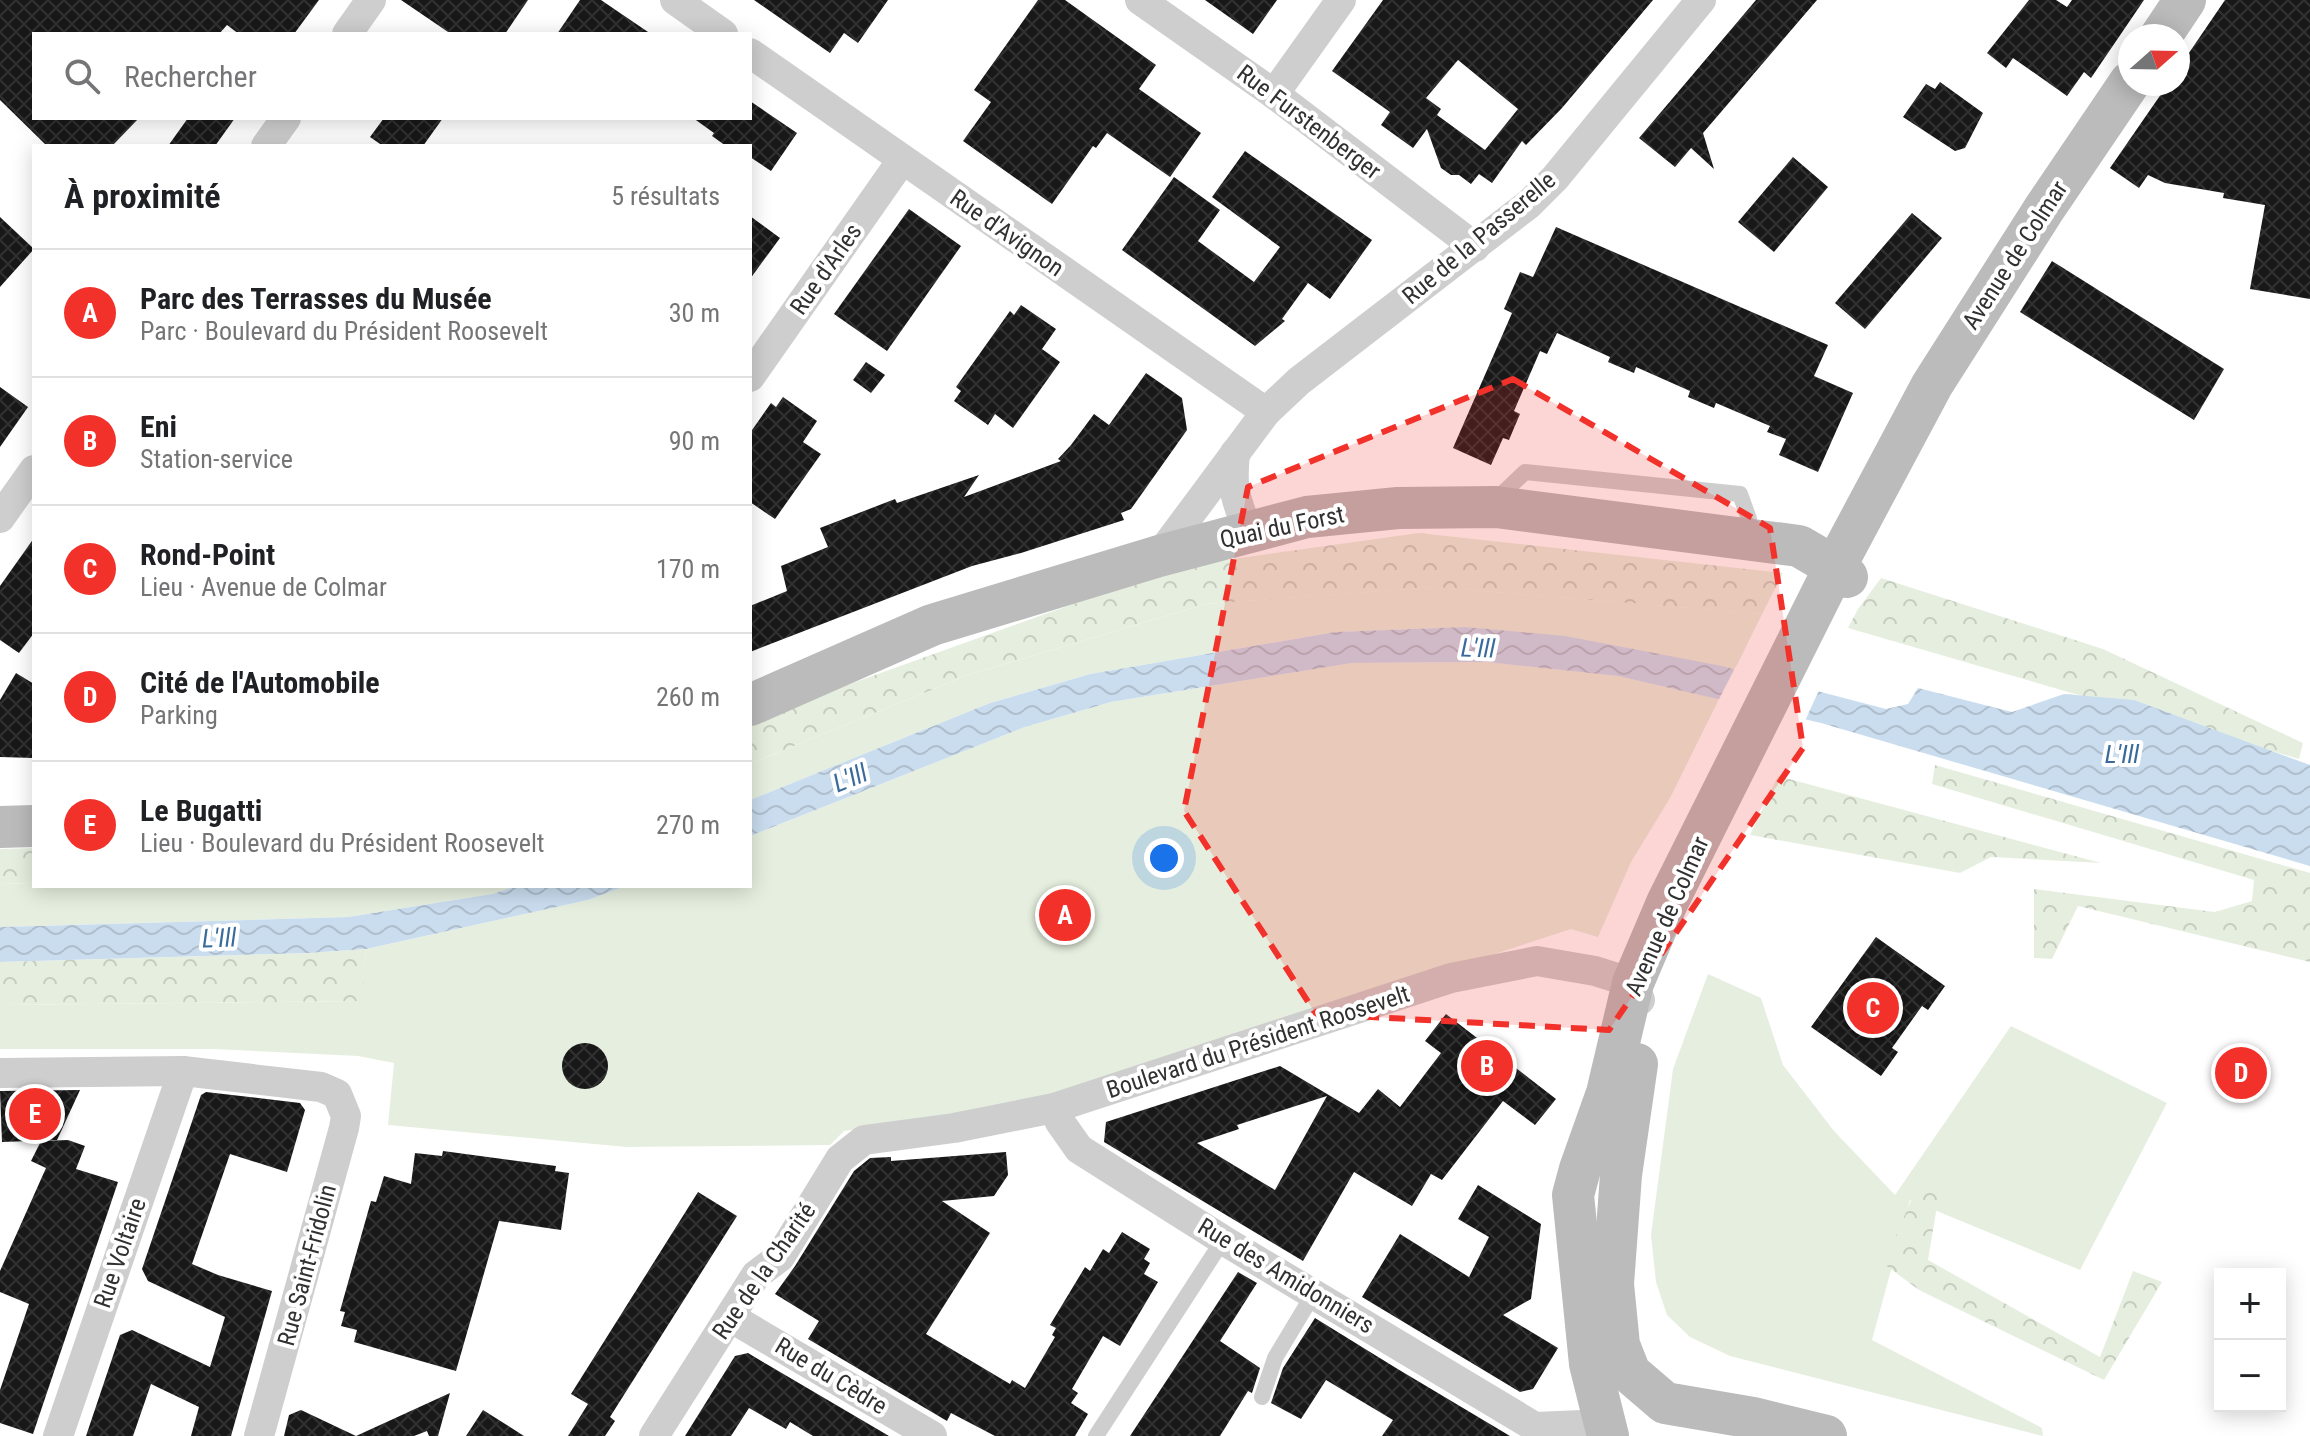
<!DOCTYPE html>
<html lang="fr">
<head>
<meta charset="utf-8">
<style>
  body { margin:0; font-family:"Roboto Condensed",sans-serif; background:#f6f6f6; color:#202124 }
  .controls { position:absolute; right:24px; bottom:24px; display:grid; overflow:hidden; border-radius:0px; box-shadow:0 4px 20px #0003 }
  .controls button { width:72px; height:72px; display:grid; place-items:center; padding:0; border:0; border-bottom:2px solid #e0e0e0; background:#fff; color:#202124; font:40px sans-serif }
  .compass { position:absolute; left:2118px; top:24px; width:72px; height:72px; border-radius:50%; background:#fff; box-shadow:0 4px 20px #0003; rotate:70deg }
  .you { position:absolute; left:1164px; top:858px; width:28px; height:28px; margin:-20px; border:6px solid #fff; border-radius:50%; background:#1a73e8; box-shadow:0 0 0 12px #1a73e833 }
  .badge { display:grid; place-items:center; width:52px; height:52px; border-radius:50%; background:#f2312a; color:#fff; font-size:26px; font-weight:700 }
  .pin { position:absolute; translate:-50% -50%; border:4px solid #fff; box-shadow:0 2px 8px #0006 }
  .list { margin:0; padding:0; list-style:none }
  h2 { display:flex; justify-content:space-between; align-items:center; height:104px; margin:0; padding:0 32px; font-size:34px }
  h2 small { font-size:26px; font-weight:400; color:#757577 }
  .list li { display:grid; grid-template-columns:52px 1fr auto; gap:24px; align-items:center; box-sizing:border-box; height:128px; padding:0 32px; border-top:2px solid #e0e0e0 }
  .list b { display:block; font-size:30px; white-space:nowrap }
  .list p { margin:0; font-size:26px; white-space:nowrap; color:#757577 }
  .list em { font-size:26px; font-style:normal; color:#757577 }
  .icon { flex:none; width:44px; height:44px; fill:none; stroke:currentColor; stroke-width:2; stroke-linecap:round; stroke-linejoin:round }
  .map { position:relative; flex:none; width:2310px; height:1436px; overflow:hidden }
  .search { position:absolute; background:#fff; box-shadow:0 4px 20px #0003; left:32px; top:32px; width:720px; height:88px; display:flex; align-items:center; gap:20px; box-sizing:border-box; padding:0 28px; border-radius:0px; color:#757577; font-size:30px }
  .panel { position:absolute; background:#fff; box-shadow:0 4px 20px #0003; left:32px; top:144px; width:720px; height:744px; border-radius:0px }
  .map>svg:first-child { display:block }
</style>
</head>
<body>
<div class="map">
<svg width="2310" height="1436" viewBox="0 0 2310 1436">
  <defs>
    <pattern id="forest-crowns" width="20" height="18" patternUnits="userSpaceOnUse" patternTransform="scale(2)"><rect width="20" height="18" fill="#e6efdf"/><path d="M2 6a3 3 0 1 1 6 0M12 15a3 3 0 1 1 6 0" fill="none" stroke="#c6cdc0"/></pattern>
    <pattern id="water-waves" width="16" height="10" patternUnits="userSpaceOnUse" patternTransform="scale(2)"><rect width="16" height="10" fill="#caddef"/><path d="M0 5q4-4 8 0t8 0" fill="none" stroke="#aebecd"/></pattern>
    <pattern id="building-cross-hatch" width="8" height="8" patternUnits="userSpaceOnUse" patternTransform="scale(2)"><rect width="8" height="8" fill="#181818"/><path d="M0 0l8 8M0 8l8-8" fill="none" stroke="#313131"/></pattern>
  </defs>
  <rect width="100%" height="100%" fill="#fff"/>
  <g fill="#e6efdf">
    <polygon points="1435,587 1762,614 1735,669 1465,627 1335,632 1090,674 990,703 750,800 750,764 968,675 1206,604"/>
    <polygon points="1488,662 1618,676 1719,699 1670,798 1631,862 1598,937 1571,929 1066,1094 953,1117 844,1131 830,1145 627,1147 388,1125 394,1063 358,1056 213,1049 0,1049 0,1005 361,1001 366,949 588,900 625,886 750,886 750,836 1025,727 1111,702 1352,663"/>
    <polygon points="34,883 34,886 517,886 492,894 348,917 0,927 0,884"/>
    <polygon points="1708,974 1761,998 1783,1065 1834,1131 1895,1195 2011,1026 2167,1103 2080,1270 1910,1200 1872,1340 2042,1428 2043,1436 1730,1356 1690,1337 1667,1315 1656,1282 1651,1235 1673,1069"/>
  </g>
  <g fill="url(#forest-crowns)">
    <polygon points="1419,533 1783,573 1762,614 1435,587 1206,604 968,675 750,764 750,723 797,703 1176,567"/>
    <polygon points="1881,578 2103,649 2303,743 2299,759 1848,628 1858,609"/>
    <polygon points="1935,765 2310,873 2310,962 2078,906 2052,959 2034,958 2034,889 2215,912 2252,901 2254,880 1932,784"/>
    <polygon points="1778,776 2101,863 1991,857 1960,873 1750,835"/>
    <polygon points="34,848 34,883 0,884 0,849"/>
    <polygon points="366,949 362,1001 0,1005 0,962 308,953"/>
    <polygon points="1924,1170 1938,1200 1928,1260 2100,1357 2133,1271 2162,1282 2104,1380 1919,1290 1884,1264"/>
  </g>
  <g fill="url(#water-waves)">
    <polygon points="1465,627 1565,636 1722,666 1886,709 1908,704 1918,688 2012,712 2064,694 2134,700 2310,765 2310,866 1821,723 1618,676 1487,662 1352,663 1111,702 1025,727 750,836 750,800 990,703 1090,674 1335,632"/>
    <polygon points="517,886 625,886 588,900 366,949 308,953 0,962 0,927 348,917 492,894"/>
  </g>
  <polygon fill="#fff" points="1736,666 1820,688 1804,723 1717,703"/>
  <g fill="url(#building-cross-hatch)" fill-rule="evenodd">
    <polygon points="0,0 319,0 294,34 239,34 227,25 219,34 34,34 34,118 139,118 112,146 47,146 0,100"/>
    <polygon points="401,0 528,0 505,34 451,34"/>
    <polygon points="580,0 601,0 651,34 557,34"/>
    <polygon points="754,0 888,0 858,43 844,33 830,53"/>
    <polygon points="1038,0 1065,0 1156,65 1139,89 1201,133 1170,177 1107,133 1096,148 1093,146 1052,204 963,141 991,102 974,90"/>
    <polygon points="1205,0 1277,0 1253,34"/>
    <path d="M1383 0H1653L1562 108 1526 145 1522 141 1492 183 1479 174 1471 184 1459 175H1451L1441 168 1427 129 1413 148 1381 125 1390 112 1332 71ZM1458 60 1518 109 1485 150 1437 115 1441 109 1426 98Z"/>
    <polygon points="1756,0 1817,0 1703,133 1714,169 1691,148 1675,167 1639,138"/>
    <polygon points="2029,0 2056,0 2067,7 2072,0 2144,0 2091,78 2084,72 2067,96 2013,58 2006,68 1987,53"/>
    <polygon points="2225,0 2310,0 2310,299 2250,289 2265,205 2223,198 2224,193 2165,183 2148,175 2139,188 2110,168 2168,84 2178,84 2178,69"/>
    <polygon points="1940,82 1983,113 1965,148 1955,151 1903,117 1926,84 1935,89"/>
    <polygon points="750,101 797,133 771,171 750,157 750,146 726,146 712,136 714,133 693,118 750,118"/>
    <polygon points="188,118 235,118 215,146 168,146"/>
    <polygon points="384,118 443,118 423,146 383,146 370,137"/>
    <polygon points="1245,151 1372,240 1330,299 1308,283 1282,319 1285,321 1255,346 1122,250 1174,177 1220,210 1198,241 1254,282 1280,247 1212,197"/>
    <polygon points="1793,157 1828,187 1774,252 1738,222"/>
    <polygon points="909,209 961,246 887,351 834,314"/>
    <polygon points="1912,213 1942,238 1865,329 1835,303"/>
    <polygon points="750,216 780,238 750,279"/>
    <polygon points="0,217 34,249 0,287"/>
    <polygon points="1556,227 1828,345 1814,376 1853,393 1818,472 1779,455 1786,439 1767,432 1770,426 1716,403 1714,408 1688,397 1690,391 1636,367 1634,373 1608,362 1610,357 1557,333 1547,354 1540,351 1514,411 1520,414 1514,428 1509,440 1503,438 1491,465 1453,448 1512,313 1504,309 1520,272 1533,277"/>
    <polygon points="2052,261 2224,369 2194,420 2020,312"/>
    <polygon points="1021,305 1056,329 1042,349 1060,362 1013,428 995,414 988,425 954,401 961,391 956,387 1010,311 1014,315"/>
    <polygon points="866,362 885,375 871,393 853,380"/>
    <polygon points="1146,373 1182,398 1187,430 1131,509 1121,513 1124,520 1021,553 972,566 750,652 750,606 787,591 781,566 828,547 820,528 895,499 897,503 979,475 964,497 1061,461 1058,459 1071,445 1094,414 1109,425"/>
    <polygon points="0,387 28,407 0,447"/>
    <polygon points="783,397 817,421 803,442 821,454 775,519 750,502 750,433 771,403 776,407"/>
    <polygon points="34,538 34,633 19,653 0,640 0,586"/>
    <polygon points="16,673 34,684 34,758 0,757 0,700"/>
    <polygon points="1876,937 1945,986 1928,1010 1922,1006 1892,1048 1898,1052 1881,1076 1811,1027"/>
    <path d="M1446 1014 1556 1099 1535 1125 1503 1101 1442 1180 1431 1174 1412 1206 1354 1172 1303 1261 1104 1142 1106 1122 1280 1066 1359 1113 1378 1089 1400 1107 1441 1053 1425 1041ZM1327 1096 1275 1190 1197 1143 1239 1129 1237 1125Z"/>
    <circle cx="585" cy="1066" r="23"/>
    <polygon points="80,1090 57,1140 2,1142 0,1091"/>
    <polygon points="206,1092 300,1103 305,1110 287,1172 230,1154 192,1264 218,1275 272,1291 231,1436 191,1436 199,1407 151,1384 133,1436 86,1436 120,1335 132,1330 210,1367 225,1317 148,1281 142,1269 201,1095"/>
    <polygon points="68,1140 85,1146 76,1169 118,1182 33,1434 0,1423 0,1390 29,1304 0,1292 0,1271 46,1168 31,1161 41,1141"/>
    <polygon points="443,1151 556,1166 555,1171 569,1173 561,1230 499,1221 456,1371 354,1342 357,1330 341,1326 345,1312 340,1311 371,1201 376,1202 384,1176 411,1184 415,1153 442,1156"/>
    <polygon points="1006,1152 1008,1175 994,1196 942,1201 990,1233 926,1334 1010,1384 1012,1380 1025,1388 1055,1337 1052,1335 1056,1328 1050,1325 1085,1267 1090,1271 1103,1249 1109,1253 1122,1232 1150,1249 1144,1259 1150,1263 1144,1274 1158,1282 1120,1346 1103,1336 1072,1389 1078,1393 1071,1403 1088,1414 1075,1436 995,1436 951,1413 947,1421 808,1339 819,1321 775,1294 795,1266 854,1171 870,1158 891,1157 891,1161"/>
    <polygon points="1478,1185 1541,1224 1531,1299 1503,1315 1558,1348 1533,1389 1520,1392 1362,1297 1400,1234 1469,1277 1489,1237 1458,1219"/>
    <polygon points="698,1192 737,1216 610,1417 615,1421 605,1436 568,1436 588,1404 571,1394"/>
    <polygon points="1238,1272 1257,1283 1220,1341 1260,1368 1252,1393 1248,1391 1220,1436 1130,1436"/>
    <polygon points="1315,1318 1396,1368 1510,1436 1382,1436 1393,1420 1326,1380 1301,1419 1271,1403 1283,1368"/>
    <polygon points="748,1353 763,1362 889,1436 813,1436 790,1422 786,1429 749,1408 731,1436 685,1436 735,1356"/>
    <polygon points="450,1393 438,1436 429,1436 427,1431 414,1436 284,1436 289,1415 301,1410 356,1436"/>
    <polygon points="483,1410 524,1436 466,1436"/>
  </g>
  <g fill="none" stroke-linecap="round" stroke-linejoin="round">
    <g stroke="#cecece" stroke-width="16">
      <polyline points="1497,504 1504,492 1525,472 1740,494 1749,519 1752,538"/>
      <polyline points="1262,1397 1275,1358 1314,1293"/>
      <polyline points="1096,1436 1223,1240"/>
    </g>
    <g stroke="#cecece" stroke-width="30">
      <polyline points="675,0 723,34"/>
      <polyline points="1140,0 1274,94 1475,247"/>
      <polyline points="347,34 371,0"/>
      <polyline points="750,53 1266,412"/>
      <polyline points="1274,94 1341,0"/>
      <polyline points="266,146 286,118"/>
      <polyline points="750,377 902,160"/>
      <path d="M1235 453C1231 491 1236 498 1248 532"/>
      <polyline points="0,518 34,470"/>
      <polyline points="1159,556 1266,412 1299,381 1529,204 1555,178 1701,0"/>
      <polyline points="0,1073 183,1071 321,1087 337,1094 346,1116 344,1128 259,1436"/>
      <polyline points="1054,1108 1060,1122 1079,1149 1223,1240 1535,1427"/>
      <polyline points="730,1317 932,1436"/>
      <polyline points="1535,1427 1606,1424"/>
      <polyline points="58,1436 183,1071"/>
      <polyline points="654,1436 756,1275 780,1257 840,1159 864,1140 954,1128 1054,1108 1451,978 1537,961 1595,971 1633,983 1640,1000"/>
    </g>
    <g stroke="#bbb" stroke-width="42">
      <polyline points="2161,36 2185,0"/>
      <polyline points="750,705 932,625 1159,556 1307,517 1398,508 1496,507 1799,546 1835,567 1847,577"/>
      <polyline points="0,827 34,826"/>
      <polyline points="1637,1064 1621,1175 1613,1284 1619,1345 1630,1373 1665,1403 1753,1418 1826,1436"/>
      <polyline points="1608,1436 1590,1364 1573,1195 1580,1169 1607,1093 1633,983 1667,903 1835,567 1932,385 2044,209 2130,82"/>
    </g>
  </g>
  <path fill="#f2312a" fill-opacity="0.2" stroke="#f2312a" stroke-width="6" stroke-dasharray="16 10" stroke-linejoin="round" d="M1513 379 1770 528 1803 748 1609 1030 1316 1014 1184 811 1248 487Z"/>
  <g text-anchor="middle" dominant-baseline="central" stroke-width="8" stroke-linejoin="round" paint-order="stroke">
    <g font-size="24" fill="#313131" stroke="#fff">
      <text transform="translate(1309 122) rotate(37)">Rue Furstenberger</text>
      <text transform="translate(1007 233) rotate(35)">Rue d'Avignon</text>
      <text transform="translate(1479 238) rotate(-40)">Rue de la Passerelle</text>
      <text transform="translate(2015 255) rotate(-57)">Avenue de Colmar</text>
      <text transform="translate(826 269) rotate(-55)">Rue d'Arles</text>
      <text transform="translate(1282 527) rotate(-12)">Quai du Forst</text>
      <text transform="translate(1667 916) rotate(-66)">Avenue de Colmar</text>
      <text transform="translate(1258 1042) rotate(-18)">Boulevard du Président Roosevelt</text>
      <text transform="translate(120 1253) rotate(-71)">Rue Voltaire</text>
      <text transform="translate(307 1265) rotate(-75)">Rue Saint-Fridolin</text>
      <text transform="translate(764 1271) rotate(-55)">Rue de la Charité</text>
      <text transform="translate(1286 1276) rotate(31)">Rue des Amidonniers</text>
      <text transform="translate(831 1376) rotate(31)">Rue du Cèdre</text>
    </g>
    <g font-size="26" font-style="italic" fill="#386a9b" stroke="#fff">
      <text transform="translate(1478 648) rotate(2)">L'Ill</text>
      <text x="2122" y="754">L'Ill</text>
      <text transform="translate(850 778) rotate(-22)">L'Ill</text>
      <text transform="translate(219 938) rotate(-2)">L'Ill</text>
    </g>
  </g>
</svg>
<div class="controls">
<button>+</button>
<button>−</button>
</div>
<svg class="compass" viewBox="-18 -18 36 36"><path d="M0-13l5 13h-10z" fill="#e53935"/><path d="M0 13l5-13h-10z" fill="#757577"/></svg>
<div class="you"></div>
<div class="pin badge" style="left:1065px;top:915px">A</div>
<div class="pin badge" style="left:1487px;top:1066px">B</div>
<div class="pin badge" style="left:1873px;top:1008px">C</div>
<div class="pin badge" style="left:2241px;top:1073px">D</div>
<div class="pin badge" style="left:35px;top:1114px">E</div>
<div class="search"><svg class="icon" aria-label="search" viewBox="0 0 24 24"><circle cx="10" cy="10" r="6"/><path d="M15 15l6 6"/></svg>Rechercher</div>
<section class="panel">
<h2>À proximité<small>5 résultats</small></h2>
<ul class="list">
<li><span class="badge">A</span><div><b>Parc des Terrasses du Musée</b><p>Parc · Boulevard du Président Roosevelt</p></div><em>30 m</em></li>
<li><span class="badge">B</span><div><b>Eni</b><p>Station-service</p></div><em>90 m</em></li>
<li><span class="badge">C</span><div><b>Rond-Point</b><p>Lieu · Avenue de Colmar</p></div><em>170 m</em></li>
<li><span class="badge">D</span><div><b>Cité de l'Automobile</b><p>Parking</p></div><em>260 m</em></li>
<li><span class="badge">E</span><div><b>Le Bugatti</b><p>Lieu · Boulevard du Président Roosevelt</p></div><em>270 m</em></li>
</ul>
</section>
</div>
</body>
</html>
